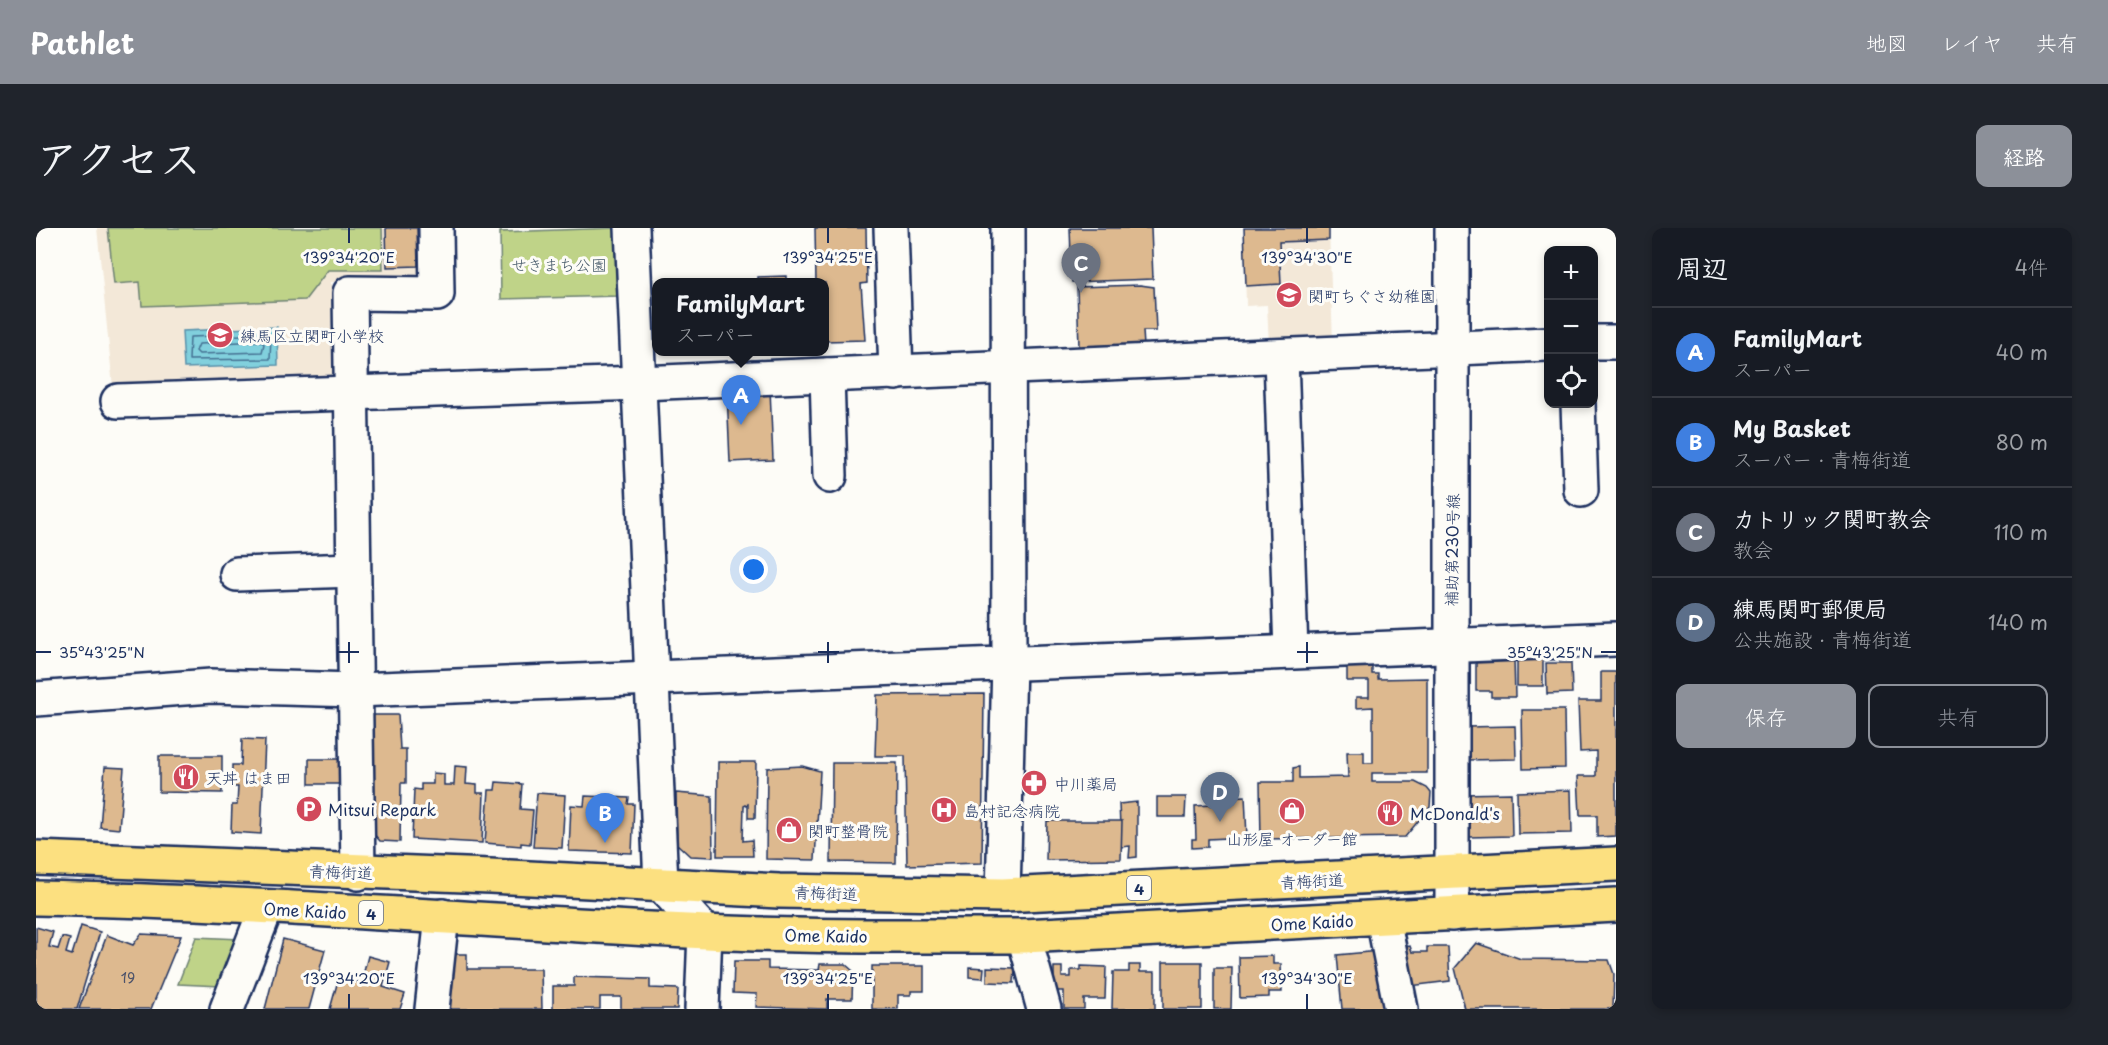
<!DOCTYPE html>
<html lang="ja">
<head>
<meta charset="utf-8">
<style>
  body { margin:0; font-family:"Playpen Sans","Klee One",sans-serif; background:#20242c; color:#f1f3f6 }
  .controls { position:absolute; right:18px; top:18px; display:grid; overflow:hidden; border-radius:12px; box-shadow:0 3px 9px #0003 }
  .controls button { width:54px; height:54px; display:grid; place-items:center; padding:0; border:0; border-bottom:2px solid #363941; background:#171b24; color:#f1f3f6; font:30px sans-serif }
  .you { position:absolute; left:718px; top:342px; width:21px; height:21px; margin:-15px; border:4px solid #fff; border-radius:50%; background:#1a73e8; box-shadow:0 0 0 9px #1a73e833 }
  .badge { display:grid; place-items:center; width:39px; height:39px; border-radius:50%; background:#8c9099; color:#fff; font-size:20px; font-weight:700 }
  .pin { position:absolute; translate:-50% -50px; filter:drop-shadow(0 2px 3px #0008) }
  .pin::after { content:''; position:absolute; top:32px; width:21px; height:18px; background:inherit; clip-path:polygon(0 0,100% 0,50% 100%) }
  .popup { position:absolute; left:616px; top:50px; width:177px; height:78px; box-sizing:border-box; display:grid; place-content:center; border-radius:12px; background:#171b24; filter:drop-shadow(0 2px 4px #0005); font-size:20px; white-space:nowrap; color:#9ea1a6 }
  .popup b { font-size:22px; color:#f1f3f6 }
  .popup::after { content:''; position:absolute; left:50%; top:100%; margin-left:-12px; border:12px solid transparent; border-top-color:#171b24 }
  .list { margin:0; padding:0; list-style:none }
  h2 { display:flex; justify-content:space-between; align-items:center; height:78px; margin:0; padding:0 24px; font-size:26px }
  h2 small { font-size:20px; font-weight:400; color:#9ea1a6 }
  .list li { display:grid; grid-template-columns:39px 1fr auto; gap:18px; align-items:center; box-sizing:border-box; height:90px; padding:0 24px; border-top:2px solid #363941 }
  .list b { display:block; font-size:22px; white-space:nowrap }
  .list p { margin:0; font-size:20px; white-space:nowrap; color:#9ea1a6 }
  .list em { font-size:20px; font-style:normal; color:#9ea1a6 }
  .actions { display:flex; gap:12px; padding:18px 24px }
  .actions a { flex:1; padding:14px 0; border:2px solid #8c9099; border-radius:12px; text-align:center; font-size:21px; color:#8c9099 }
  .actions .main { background:#8c9099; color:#fff }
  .icon { flex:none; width:33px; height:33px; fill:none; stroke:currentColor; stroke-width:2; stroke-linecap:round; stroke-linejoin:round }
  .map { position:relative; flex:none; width:1580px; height:781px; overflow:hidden; border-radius:12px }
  header { display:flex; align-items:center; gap:36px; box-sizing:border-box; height:84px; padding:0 30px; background:#8c9099; color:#fff }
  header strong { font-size:28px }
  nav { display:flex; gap:33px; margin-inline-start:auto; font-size:21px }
  .intro { display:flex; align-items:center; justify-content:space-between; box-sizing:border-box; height:144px; padding:0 36px }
  h1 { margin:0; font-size:42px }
  .button { padding:15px 27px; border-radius:12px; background:#8c9099; color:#fff; font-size:21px; font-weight:700 }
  main { display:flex; gap:36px; padding:0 36px }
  aside { flex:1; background:#171b24; border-radius:12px; box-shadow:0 3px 9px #0003 }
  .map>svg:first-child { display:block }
</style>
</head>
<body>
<header>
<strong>Pathlet</strong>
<nav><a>地図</a><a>レイヤ</a><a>共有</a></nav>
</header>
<div class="intro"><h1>アクセス</h1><a class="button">経路</a></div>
<main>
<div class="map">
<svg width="1580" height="781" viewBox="0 0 1580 781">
  <rect width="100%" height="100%" fill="#fdfcf7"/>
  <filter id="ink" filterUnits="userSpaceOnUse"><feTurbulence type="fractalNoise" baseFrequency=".0167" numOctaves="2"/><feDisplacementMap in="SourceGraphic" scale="12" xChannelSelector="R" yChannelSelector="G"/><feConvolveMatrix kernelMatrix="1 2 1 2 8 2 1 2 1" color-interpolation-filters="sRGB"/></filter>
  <g filter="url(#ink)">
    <g fill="#f3e8d8">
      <polygon points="61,0 387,0 388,43 378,52 295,54 297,156 77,159"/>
      <polygon points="1208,0 1293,0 1297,115 1233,117 1231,77 1210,78"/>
    </g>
    <g fill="#bfd388" stroke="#6d8173" stroke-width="1.5">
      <polygon points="72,0 346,0 347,42 292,42 269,72 106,78 104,54 78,56"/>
      <polygon points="580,0 583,68 465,71 464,4"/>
      <polygon points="160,709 204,711 185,758 142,756"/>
    </g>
    <polygon fill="#81d0dd" stroke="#5890aa" stroke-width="1.5" points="241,99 242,137 148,140 146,103"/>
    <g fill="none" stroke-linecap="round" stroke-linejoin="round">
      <g stroke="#446f91" stroke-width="1.5">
        <polygon points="233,106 235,108 234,131 153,132 154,109"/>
        <polygon points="225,113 228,116 226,124 163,126 160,123 163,116"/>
      </g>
    </g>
    <g fill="#ddb98f" stroke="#1b2f5e" stroke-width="1.5">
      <polygon points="350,0 381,0 382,38 351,39"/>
      <polygon points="779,0 830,0 831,55 825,56 829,112 789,113 789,55 780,55"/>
      <polygon points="1034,0 1115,0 1117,51 1036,54"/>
      <polygon points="1208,0 1293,0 1293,12 1243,14 1245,56 1210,58"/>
      <polygon points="750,48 750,55 722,55 722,49"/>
      <polygon points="1104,57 1118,59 1120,103 1107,103 1108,118 1043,119 1041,59"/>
      <polygon points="734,161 737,232 694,234 691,163"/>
      <rect x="1481" y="428" width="26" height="30"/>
      <polygon points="1478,431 1479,469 1455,469 1455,463 1440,463 1440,432"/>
      <polygon points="1336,435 1336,446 1342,446 1342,451 1391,450 1391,545 1336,545 1336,554 1379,554 1391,560 1395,565 1394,579 1369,609 1225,611 1224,554 1257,554 1257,540 1263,539 1263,550 1312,549 1311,524 1328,524 1328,535 1337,535 1337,479 1320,480 1320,469 1333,469 1333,453 1311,453 1311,436"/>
      <polygon points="1510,435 1535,435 1536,465 1511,466"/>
      <polygon points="1565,444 1580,444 1580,608 1561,609 1561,587 1544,587 1542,548 1560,548 1560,523 1544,524 1542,473 1565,473"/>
      <polygon points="948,466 946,635 871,637 869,528 839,528 841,467"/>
      <polygon points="1486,482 1528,482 1529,540 1487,541"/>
      <polygon points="335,487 362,487 364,521 370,521 370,555 365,555 364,614 344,613 337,605"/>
      <polygon points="1479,498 1480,531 1432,532 1431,499"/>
      <polygon points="206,511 229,512 225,606 195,604 196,577 201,577 202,559 196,559 196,537 205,537"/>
      <polygon points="123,528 186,528 186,565 123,564"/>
      <rect x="273" y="531" width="30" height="25"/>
      <polygon points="682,534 720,534 719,590 712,590 712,576 708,578 707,613 716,612 717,628 681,628"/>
      <polygon points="796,535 861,535 860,635 795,634"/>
      <polygon points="419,538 431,539 430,556 441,557 441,565 448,565 446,615 376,611 378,561 385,562 385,556 397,556 397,545 408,546 408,557 418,557"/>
      <polygon points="766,538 784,543 779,632 730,631 731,540"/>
      <polygon points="69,539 88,540 83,601 64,599"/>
      <polygon points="460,554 486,556 484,581 497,582 494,616 485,615 485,618 449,615 453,562 459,562"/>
      <polygon points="1535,562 1536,605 1482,606 1481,564"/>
      <polygon points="501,565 529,567 526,620 497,619"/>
      <polygon points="640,565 676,568 677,629 654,628 641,616"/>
      <polygon points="1475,565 1476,608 1433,609 1428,604 1426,566"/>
      <polygon points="549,568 593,570 592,576 598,576 596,625 533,623 535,577 548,578"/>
      <polygon points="1209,568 1211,609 1172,611 1172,619 1156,620 1156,611 1160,611 1159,578 1175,577 1175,570"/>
      <polygon points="1121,569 1150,569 1149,589 1121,589"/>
      <polygon points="1101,574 1101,629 1093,630 1094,618 1085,619 1083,576"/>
      <polygon points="1011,593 1086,593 1085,631 1010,632"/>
      <polygon points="45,698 64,704 41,781 10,781 0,778 0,699 17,704 13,719 22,721 26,709 34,711 30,725 36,727"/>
      <polygon points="105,706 145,708 115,781 43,781 71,707 97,717"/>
      <polygon points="247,711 289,722 273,781 229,781"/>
      <polygon points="1440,715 1485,731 1573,732 1578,746 1577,781 1429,781 1419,740"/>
      <polygon points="1374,718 1376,724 1391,724 1391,719 1412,719 1414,753 1374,758 1368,719"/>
      <polygon points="1343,723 1348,781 1306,781 1301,727"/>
      <polygon points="411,726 431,726 431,741 505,741 506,781 411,781"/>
      <polygon points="332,728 354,734 347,759 369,766 364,781 294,781 303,749 325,755"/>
      <polygon points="1237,728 1237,736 1245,736 1246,764 1233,764 1233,769 1204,770 1203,729"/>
      <polygon points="698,733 732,733 732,741 783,742 784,736 809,736 817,743 816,771 791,771 791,781 720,779 721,766 697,765"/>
      <rect x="1127" y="734" width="39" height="47"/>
      <polygon points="1093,737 1104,737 1104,744 1119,744 1119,781 1076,781 1077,744 1093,744"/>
      <polygon points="836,738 888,738 888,763 875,763 875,767 862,767 862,781 836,781"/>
      <polygon points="1045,738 1070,739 1069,771 1048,771 1048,781 1028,781 1028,763 1018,763 1018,739 1026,739 1026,749 1035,749 1035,742 1045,742"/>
      <polygon points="933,739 948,740 947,750 933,749"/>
      <polygon points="951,739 979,740 978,755 951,754"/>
      <polygon points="1178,740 1196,740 1195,781 1178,781"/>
      <polygon points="538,749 614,751 614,760 642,761 641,781 585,781 585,769 564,769 564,781 517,781 517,758 538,758"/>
    </g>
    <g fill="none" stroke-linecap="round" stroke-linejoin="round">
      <defs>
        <g id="minor">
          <polyline points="596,0 625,656 669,704 666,781"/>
          <polyline points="855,0 860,145"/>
          <polyline points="1558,114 1580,114"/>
          <polyline points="1245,129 1255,424"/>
          <polyline points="791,147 794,248"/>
          <polyline points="82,173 604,155 1512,116"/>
          <polyline points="1542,176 1545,262"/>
          <polyline points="201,346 317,342"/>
          <polyline points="0,471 175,458 320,462 1580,411"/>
          <polyline points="322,645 314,65 401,66 400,0"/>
          <polyline points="967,667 973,435 972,0"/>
          <polyline points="1416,686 1416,0"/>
          <polyline points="1347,690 1365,781"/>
          <polyline points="988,708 1008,781"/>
          <polyline points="191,781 230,680"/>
          <polyline points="396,781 406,688"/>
        </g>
        <g id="major">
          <polyline points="0,630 454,648 743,663 967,667 1580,636"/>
          <path d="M0 670C224 674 447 693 670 704 776 709 882 708 988 708L1580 677"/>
        </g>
      </defs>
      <use href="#minor" stroke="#1b2f5e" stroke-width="38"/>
      <use href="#major" stroke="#1b2f5e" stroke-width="38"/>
      <use href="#minor" stroke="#fdfcf7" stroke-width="33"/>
      <use href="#major" stroke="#fce080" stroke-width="33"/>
    </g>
  </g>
  <path fill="none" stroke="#1b2f5e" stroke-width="2" d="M313 0V15M792 0V15M1271 0V15M313 414V435M792 414V435M1271 414V435M0 424H15M302 424H323M782 424H803M1261 424H1282M1565 424H1580M313 766V781M792 766V781M1271 766V781"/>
  <defs>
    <symbol id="school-disc" viewBox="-11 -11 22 22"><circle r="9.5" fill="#d1495b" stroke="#fdfcf7"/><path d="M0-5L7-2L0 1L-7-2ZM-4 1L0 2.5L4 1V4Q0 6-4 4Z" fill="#fff"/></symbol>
    <symbol id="restaurant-disc" viewBox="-11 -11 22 22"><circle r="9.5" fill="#d1495b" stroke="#fdfcf7"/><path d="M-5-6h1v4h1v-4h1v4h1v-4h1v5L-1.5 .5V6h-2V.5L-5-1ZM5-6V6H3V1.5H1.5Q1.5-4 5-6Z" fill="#fff"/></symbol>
    <symbol id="pharmacy-disc" viewBox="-11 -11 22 22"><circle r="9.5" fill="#d1495b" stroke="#fdfcf7"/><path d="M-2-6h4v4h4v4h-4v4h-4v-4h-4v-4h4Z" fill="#fff"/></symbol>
    <symbol id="parking-disc" viewBox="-11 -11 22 22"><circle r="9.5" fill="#d1495b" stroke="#fdfcf7"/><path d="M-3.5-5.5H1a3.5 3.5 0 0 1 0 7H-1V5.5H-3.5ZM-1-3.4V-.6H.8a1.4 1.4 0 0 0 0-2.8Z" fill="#fff"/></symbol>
    <symbol id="hospital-disc" viewBox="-11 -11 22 22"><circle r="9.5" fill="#d1495b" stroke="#fdfcf7"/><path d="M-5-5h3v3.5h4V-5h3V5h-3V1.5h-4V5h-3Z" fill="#fff"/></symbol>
    <symbol id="shop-disc" viewBox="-11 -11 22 22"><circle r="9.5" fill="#d1495b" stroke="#fdfcf7"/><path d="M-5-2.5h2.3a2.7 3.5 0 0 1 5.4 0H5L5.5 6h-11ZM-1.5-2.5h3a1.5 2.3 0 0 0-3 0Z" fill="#fff"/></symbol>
  </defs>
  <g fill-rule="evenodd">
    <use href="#school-disc" x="1238" y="52" width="30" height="30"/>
    <use href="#school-disc" x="169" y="92" width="30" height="30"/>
    <use href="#restaurant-disc" x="135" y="534" width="30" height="30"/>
    <use href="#pharmacy-disc" x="983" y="540" width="30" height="30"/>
    <use href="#parking-disc" x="258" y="566" width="30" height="30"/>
    <use href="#hospital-disc" x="893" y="567" width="30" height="30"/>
    <use href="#shop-disc" x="1241" y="568" width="30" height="30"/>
    <use href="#restaurant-disc" x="1339" y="570" width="30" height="30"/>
    <use href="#shop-disc" x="738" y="587" width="30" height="30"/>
  </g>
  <g text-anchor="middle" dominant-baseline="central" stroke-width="6" stroke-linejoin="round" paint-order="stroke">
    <g font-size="14" fill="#4c526a">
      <text x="92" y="749">19</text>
    </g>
    <g fill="#fdfcf7" stroke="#5f6c8c" stroke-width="1.5">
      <rect x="1091" y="648" width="24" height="24" rx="4.5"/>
      <rect x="323" y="673" width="24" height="24" rx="4.5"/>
    </g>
    <g font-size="15" font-weight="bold" fill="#1b2f5e">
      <text x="1103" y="660">4</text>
      <text x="335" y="685">4</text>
    </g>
    <g font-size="16" fill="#445868" stroke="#fdfcf7">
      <text x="523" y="36">せきまち公園</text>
    </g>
    <g font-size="16" fill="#1b2f5e" stroke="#fdfcf7" text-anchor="start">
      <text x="1272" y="67">関町ちぐさ幼稚園</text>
      <text x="204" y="107">練馬区立関町小学校</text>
      <text x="170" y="549">天丼 はま田</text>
      <text x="1018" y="555">中川薬局</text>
      <text x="292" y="581">Mitsui Repark</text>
      <text x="928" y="582">島村記念病院</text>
      <text x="1374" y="585">McDonald's</text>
      <text x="772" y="602">関町整骨院</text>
      <text x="1256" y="610" text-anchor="middle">山形屋 オーダー館</text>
    </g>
    <g font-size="16" fill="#1b2f5e" stroke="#fdfcf7">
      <text transform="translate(1415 322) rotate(-89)">補助第230号線</text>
      <text transform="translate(305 643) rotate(2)">青梅街道</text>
      <text transform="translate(1276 652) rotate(-3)">青梅街道</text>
      <text transform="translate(790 664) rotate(2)">青梅街道</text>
      <text transform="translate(269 682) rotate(3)">Ome Kaido</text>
      <text transform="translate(1276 694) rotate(-3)">Ome Kaido</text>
      <text transform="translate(790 707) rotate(1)">Ome Kaido</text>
    </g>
  </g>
  <g font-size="15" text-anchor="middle" fill="#1b2f5e" stroke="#fdfcf7" stroke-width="6" stroke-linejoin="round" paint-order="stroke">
    <text x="313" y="35">139°34'20"E</text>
    <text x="792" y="35">139°34'25"E</text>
    <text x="1271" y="35">139°34'30"E</text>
    <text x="66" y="430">35°43'25"N</text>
    <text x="1514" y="430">35°43'25"N</text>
    <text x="313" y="756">139°34'20"E</text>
    <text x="792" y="756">139°34'25"E</text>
    <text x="1271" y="756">139°34'30"E</text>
  </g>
</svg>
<div class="controls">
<button>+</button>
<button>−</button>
<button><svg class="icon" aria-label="locate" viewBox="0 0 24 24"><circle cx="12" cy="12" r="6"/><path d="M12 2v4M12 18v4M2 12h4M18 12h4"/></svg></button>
</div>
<div class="you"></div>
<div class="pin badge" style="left:705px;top:197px;background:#3f7fe0">A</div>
<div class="popup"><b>FamilyMart</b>スーパー</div>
<div class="pin badge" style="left:569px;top:615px;background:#3f7fe0">B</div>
<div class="pin badge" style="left:1045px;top:65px;background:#6b7280">C</div>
<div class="pin badge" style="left:1184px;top:594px;background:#5c6f8a">D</div>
</div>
<aside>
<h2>周辺<small>4件</small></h2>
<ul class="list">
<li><span class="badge" style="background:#3f7fe0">A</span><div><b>FamilyMart</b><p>スーパー</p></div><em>40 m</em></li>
<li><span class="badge" style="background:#3f7fe0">B</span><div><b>My Basket</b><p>スーパー · 青梅街道</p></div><em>80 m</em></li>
<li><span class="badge" style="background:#6b7280">C</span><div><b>カトリック関町教会</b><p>教会</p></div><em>110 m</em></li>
<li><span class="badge" style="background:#5c6f8a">D</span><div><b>練馬関町郵便局</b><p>公共施設 · 青梅街道</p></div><em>140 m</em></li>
</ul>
<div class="actions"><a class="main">保存</a><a>共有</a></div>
</aside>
</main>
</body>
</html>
